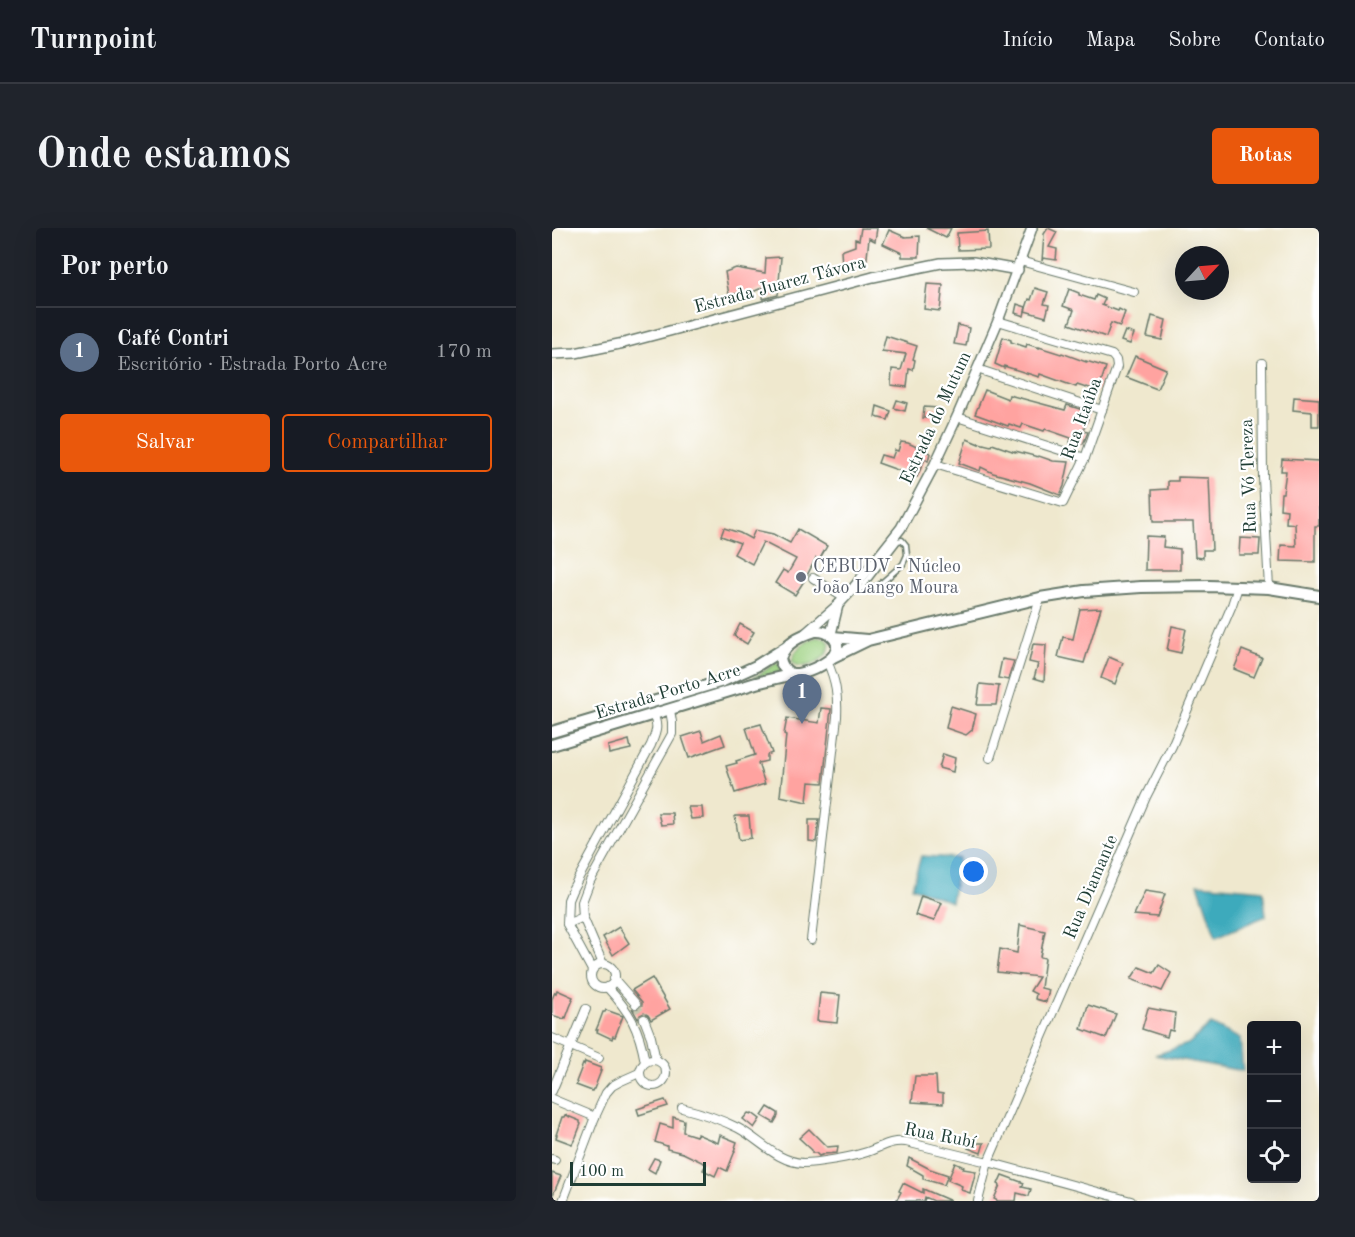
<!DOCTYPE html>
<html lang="pt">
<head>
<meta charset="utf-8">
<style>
  body { margin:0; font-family:"Old Standard TT",serif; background:#20242c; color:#f1f3f6 }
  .controls { position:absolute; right:18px; bottom:18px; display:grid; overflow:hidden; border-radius:6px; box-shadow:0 6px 24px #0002 }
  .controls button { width:54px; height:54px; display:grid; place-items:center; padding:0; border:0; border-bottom:2px solid #363941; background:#171b24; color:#f1f3f6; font:30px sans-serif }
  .compass { position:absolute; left:623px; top:18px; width:54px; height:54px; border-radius:50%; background:#171b24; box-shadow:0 6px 24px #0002; rotate:64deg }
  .scale { position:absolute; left:18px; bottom:15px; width:136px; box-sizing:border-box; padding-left:6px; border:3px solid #1f3d34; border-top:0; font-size:16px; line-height:21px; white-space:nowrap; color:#1f3d34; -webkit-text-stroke:4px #fff; paint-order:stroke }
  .you { position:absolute; left:422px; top:644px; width:21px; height:21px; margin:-15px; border:4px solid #fff; border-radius:50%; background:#1a73e8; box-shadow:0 0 0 9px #1a73e833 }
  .badge { display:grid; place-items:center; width:39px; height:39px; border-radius:50%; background:#ea580c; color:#fff; font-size:20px; font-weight:700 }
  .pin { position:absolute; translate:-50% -50px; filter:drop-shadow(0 2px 3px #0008) }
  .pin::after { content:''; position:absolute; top:32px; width:21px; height:18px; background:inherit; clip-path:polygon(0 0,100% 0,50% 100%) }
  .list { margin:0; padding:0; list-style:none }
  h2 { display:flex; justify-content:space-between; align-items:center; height:78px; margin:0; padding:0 24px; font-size:26px }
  h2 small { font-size:20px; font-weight:400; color:#9ea1a6 }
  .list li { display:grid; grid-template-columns:39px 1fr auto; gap:18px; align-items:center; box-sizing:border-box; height:90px; padding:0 24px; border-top:2px solid #363941 }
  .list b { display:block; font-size:22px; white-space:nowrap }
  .list p { margin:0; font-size:20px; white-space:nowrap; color:#9ea1a6 }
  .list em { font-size:20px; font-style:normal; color:#9ea1a6 }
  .actions { display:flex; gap:12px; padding:18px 24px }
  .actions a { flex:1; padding:14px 0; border:2px solid #ea580c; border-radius:6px; text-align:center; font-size:21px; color:#ea580c }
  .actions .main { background:#ea580c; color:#fff }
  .icon { flex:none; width:33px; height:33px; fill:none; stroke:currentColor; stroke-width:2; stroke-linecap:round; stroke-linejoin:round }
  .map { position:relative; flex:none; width:767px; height:973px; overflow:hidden; border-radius:6px }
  header { display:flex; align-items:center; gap:36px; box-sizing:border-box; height:84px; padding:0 30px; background:#171b24; border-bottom:2px solid #363941 }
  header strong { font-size:28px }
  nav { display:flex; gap:33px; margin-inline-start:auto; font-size:21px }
  .intro { display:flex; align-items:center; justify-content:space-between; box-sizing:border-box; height:144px; padding:0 36px }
  h1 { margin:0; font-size:42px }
  .button { padding:15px 27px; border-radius:6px; background:#ea580c; color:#fff; font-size:21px; font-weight:700 }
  main { display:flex; gap:36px; padding:0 36px }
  aside { flex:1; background:#171b24; border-radius:6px; box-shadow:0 6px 24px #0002 }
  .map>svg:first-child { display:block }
</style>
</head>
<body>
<header>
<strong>Turnpoint</strong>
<nav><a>Início</a><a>Mapa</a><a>Sobre</a><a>Contato</a></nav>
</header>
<div class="intro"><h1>Onde estamos</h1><a class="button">Rotas</a></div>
<main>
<aside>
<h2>Por perto<small></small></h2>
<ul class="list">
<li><span class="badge" style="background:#5c6f8a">1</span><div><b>Café Contri</b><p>Escritório · Estrada Porto Acre</p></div><em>170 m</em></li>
</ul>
<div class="actions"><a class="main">Salvar</a><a>Compartilhar</a></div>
</aside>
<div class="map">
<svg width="767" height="973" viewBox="0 0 767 973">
  <rect width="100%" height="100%" fill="#fff"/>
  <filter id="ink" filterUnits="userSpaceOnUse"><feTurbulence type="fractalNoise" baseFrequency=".0167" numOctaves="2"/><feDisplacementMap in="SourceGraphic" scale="12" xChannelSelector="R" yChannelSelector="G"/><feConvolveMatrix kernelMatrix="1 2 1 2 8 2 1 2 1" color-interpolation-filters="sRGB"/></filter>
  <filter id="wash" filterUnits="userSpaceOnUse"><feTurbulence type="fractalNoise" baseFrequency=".008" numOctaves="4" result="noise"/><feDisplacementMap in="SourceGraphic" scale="24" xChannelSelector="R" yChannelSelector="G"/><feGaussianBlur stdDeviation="1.35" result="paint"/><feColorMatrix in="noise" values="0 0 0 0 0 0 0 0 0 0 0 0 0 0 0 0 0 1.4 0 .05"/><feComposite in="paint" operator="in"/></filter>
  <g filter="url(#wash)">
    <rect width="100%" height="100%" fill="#efe8ce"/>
    <g fill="#9dd181" stroke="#5e875a" stroke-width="1.5">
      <path d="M265 409 273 410 278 415C277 431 258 441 244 437L240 433C243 420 252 414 265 409Z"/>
      <polygon points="226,434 230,444 201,450"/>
    </g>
    <g fill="#3daabc" stroke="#2e7478" stroke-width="1.5">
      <polygon points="369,628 407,630 399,674 360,659"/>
      <polygon points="646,656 711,662 714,688 664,709"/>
      <polygon points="659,796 688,811 691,843 603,827 636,816"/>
    </g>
    <g id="blocks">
      <g fill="#ffa3a0">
        <polygon points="309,0 325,0 323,13 317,10 314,39 295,36 290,37 289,23 303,18 303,11 307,12"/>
        <polygon points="374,0 399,0 394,10"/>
        <polygon points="496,0 505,4 497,19 505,21 504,32 491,30 490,33 492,6"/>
        <polygon points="337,2 353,9 368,8 367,29 350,29 350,25 331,16"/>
        <polygon points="436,3 437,21 406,22 405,5"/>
        <polygon points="229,29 226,67 211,71 212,59 196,66 196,64 177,67 173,44 184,40 213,45 214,30"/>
        <polygon points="375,56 391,57 388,83 372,81"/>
        <polygon points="483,60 496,64 492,76 497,77 494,89 473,83 477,71 479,72"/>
        <polygon points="517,61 527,65 527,67 542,72 544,67 553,71 550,77 566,83 567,81 573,84 568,98 559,95 554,109 517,96 522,82 511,78"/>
        <polygon points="465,76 474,79 472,88 463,85"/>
        <polygon points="600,88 614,92 610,112 595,109"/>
        <polygon points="406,97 417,100 414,118 402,116"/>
        <polygon points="573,103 582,106 578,116 569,113"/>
        <polygon points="334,108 365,118 361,131 363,132 361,142 357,141 355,159 339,157 340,141 349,142 354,126 330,123"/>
        <polygon points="451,109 459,112 459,114 474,119 475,116 487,120 487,119 509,126 510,125 534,134 534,133 554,139 546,163 535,159 534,160 525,157 524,159 488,146 487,149 452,138 452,140 443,136"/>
        <polygon points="583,128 614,141 605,161 574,149"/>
        <polygon points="433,162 456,171 457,167 513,182 515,177 537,184 535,191 536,191 531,203 536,204 531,216 518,215 519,210 493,201 492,203 471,196 469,200 457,196 456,198 423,186"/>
        <polygon points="742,169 767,171 767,198 760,198 760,184 741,182"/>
        <polygon points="345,172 355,175 353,183 342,180"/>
        <polygon points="325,178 339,183 336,192 323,189"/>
        <polygon points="372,179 386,180 386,190 371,190"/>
        <polygon points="415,211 427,216 427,215 439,218 440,216 463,224 463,223 486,229 487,228 501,233 517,234 512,258 508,267 478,255 441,245 429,239 428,243 407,235"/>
        <polygon points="349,214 356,215 378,225 376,233 373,231 365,249 326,235 329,227 340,230 343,222 346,223"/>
        <polygon points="730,231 767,233 767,298 763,298 763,334 728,333 729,317 744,318 743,296 734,295 735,282 728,281 729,265 731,265 734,243 729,243"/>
        <polygon points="626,249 657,250 660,322 651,322 651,330 643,329 641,294 601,294 600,262 616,261 616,253 626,253"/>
        <polygon points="172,300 188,305 199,311 203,302 221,306 238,315 246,301 275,318 267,332 264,330 252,353 243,367 223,355 231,342 236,345 244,331 211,314 200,336 182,326 188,315 169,308"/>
        <polygon points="594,308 612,309 611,319 628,321 628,342 593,342"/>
        <polygon points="688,310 708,311 707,327 687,327"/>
        <polygon points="549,380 532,435 506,429 511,409 521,411 528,381"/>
        <polygon points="188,396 202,404 195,416 182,408"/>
        <polygon points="620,398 634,401 629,425 615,422"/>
        <polygon points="481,416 494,417 492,453 482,450 486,436 477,434"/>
        <polygon points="690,422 710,430 702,449 682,441"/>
        <polygon points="557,429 571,435 563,456 549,450"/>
        <polygon points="450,431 462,433 456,452 446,450"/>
        <polygon points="428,456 447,458 444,477 425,477"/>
        <polygon points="399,478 424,486 420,502 414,507 394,500"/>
        <polygon points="269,480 279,481 271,555 257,554 255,574 228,568 234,507 232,506 235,490 267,495"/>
        <polygon points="209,496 220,525 215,527 215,533 206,535 213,556 183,565 174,538 185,535 184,533 203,527 194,500"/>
        <polygon points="149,503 152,513 169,506 173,517 137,530 130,509"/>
        <polygon points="77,512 79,521 57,526 56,518"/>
        <polygon points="391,526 403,530 401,544 387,540"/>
        <polygon points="136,579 150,579 151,590 139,591"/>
        <polygon points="106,585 120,585 121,596 109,597"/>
        <polygon points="183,588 197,588 199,610 187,612"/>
        <polygon points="257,592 267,592 264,614 257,613"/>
        <polygon points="593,663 613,666 605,689 582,687"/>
        <polygon points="369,668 390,675 382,693 363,687"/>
        <polygon points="468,697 493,703 488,729 493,730 489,760 497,762 494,774 483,771 484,766 478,763 487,749 445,744 448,721 465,725"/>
        <polygon points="67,699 77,715 61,727 51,709"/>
        <polygon points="607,737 619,745 610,763 579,751 587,739 602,745"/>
        <polygon points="100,750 118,781 99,792 96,787 92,785 88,787 86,791 80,780 83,782 87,781 90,777 90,774 80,762"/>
        <polygon points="5,762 21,769 20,771 21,772 18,779 14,790 13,789 12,791 0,787 0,771 3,764 4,765"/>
        <polygon points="268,765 288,767 285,795 265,793"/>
        <polygon points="536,777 564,786 554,810 529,801"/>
        <polygon points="596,780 623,785 621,803 617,802 615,809 590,801"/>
        <polygon points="54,782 71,788 63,809 61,808 60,811 45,804 46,802 44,802 47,795 51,784 53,784"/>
        <polygon points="33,834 49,840 48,843 49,843 42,861 41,861 40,863 24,857 25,855 24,854 31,836 32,837"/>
        <polygon points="363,848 384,848 385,865 391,866 391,876 360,874"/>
        <polygon points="113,872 116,878 87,887 85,881"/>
        <polygon points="216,879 226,885 226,888 222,895 210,888"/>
        <polygon points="196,885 199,886 200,885 208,891 202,900 191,891"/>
        <polygon points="13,887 28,893 28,895 29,896 24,909 20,916 4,910 5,907 4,907 10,889 12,889"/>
        <polygon points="121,889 132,892 131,904 144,908 145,906 166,915 168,907 185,914 182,923 183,923 175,943 167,939 163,948 151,942 154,936 131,925 115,921 115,918 103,914 108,896 121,900"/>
        <polygon points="257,901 275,919 286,918 285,925 272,926 267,928 264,925 260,925 260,922 247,910"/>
        <polygon points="419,915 432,915 429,925 416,920"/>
        <polygon points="102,930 108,932 103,945 96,941"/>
        <polygon points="357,930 378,941 396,947 392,957 371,951 371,947 355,938"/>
        <polygon points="403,935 412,939 411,941 424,943 418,965 409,962 410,958 396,952"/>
        <polygon points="0,945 9,948 0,969"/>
        <polygon points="450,947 472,955 470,959 479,961 477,968 465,965 464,973 446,973 442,971 448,957 446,956"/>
        <polygon points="351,955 371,965 371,961 399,973 382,973 373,969 372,973 344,973 349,964 347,963"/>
      </g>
    </g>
  </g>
  <g filter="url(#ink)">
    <use href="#blocks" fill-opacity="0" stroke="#68796a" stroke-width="1.5"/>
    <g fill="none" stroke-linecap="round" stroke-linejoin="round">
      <polyline stroke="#c5c6af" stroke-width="8" stroke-dasharray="8 4" stroke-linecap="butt" points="84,776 92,791"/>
      <defs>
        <polyline id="service" points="302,362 326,358 351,336 355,327 354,317 350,312 346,313 309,361"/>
        <g id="minor">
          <polyline points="468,33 582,64"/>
          <polyline points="710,135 711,250 717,360"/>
          <polyline points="425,141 550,182"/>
          <polyline points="405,189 533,230"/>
          <polyline points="383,236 511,275 533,230 565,139 564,132 560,127 446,93"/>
          <polyline points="261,350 292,370"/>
          <polyline points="438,530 488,370"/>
          <polyline points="15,696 31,689"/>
          <path d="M259 712 285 489C286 467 284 453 275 433"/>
          <polyline points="51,736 31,689 30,674 38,653 120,506 120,494 118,482"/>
          <circle cx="51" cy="748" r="12"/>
          <path d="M40 742 15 696 16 672 21 660 99 517C104 504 107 499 101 486"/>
          <polyline points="62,751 84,776"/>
          <path d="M55 759C78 784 87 800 93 834"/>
          <polyline points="92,791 99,809 104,832"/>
          <polyline points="0,810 47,830"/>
          <circle cx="101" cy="845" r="13"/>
          <polyline points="0,863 34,781"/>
          <polyline points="0,871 43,889"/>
          <path d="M130 880C150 885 168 891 186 900 207 911 225 934 251 935 266 935 300 929 315 924 330 919 337 912 354 914L436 934 579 973"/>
          <polyline points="0,931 3,932"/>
          <polyline points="11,973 43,889 54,865 60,858 69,853 87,845"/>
          <polyline points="426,973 436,934 594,569 620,518 680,377 686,359"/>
        </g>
        <g id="tertiary">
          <polyline points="0,126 23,125 72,115 321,49 389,35 421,34 466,42"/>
          <polyline points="253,406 286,377 299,363 349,300 383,236 405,189 446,93 480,0"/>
          <polyline points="279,406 286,377"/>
        </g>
        <g id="secondary">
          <path d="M263 403C275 402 291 411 283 425 279 435 247 450 238 445 232 442 229 436 228 430 234 414 248 408 263 403Z"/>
          <polyline points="281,409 315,412"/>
          <polyline points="281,429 316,412 488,370 532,363 589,359 657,358 717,360 767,368"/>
          <polyline points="0,504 171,453 204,438 233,420"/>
          <polyline points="0,517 204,455 242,446"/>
        </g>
      </defs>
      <use href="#service" stroke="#68796a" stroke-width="7"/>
      <use href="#minor" stroke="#68796a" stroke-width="10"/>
      <use href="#tertiary" stroke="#68796a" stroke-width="12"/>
      <use href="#secondary" stroke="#68796a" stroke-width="14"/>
      <use href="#service" stroke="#fff" stroke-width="4"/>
      <use href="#minor" stroke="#fff" stroke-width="8"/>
      <use href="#tertiary" stroke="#fff" stroke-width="9"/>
      <use href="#secondary" stroke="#fff" stroke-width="10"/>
    </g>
  </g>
  <circle fill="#6b7280" stroke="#fff" stroke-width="2" cx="249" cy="349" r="6"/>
  <g text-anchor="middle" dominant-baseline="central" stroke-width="4.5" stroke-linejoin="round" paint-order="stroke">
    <g font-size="18" fill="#1f3d34" stroke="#fff">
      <text transform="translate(228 57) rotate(-15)">Estrada Juarez Távora</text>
      <text transform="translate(384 190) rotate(-65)">Estrada do Mutum</text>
      <text transform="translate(530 191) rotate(-70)">Rua Itaúba</text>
      <text transform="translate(697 248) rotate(-92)">Rua Vó Tereza</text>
      <text transform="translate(116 464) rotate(-17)">Estrada Porto Acre</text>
      <text transform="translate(539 659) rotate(-67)">Rua Diamante</text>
      <text transform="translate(388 908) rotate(11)">Rua Rubí</text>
    </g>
    <g font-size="18" fill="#5b616d" stroke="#fff" text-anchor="start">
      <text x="261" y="339">CEBUDV - Núcleo<tspan x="261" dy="21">João Lango Moura</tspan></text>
    </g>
  </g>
</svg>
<div class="controls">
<button>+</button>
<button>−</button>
<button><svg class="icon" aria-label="locate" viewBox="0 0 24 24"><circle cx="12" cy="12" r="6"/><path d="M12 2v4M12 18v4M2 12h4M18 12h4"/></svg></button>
</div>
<svg class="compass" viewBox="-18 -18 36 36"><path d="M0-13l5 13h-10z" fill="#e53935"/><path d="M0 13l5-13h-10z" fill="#9ea1a6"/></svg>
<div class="scale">100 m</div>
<div class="you"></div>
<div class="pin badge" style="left:250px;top:496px;background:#5c6f8a">1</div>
</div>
</main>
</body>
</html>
